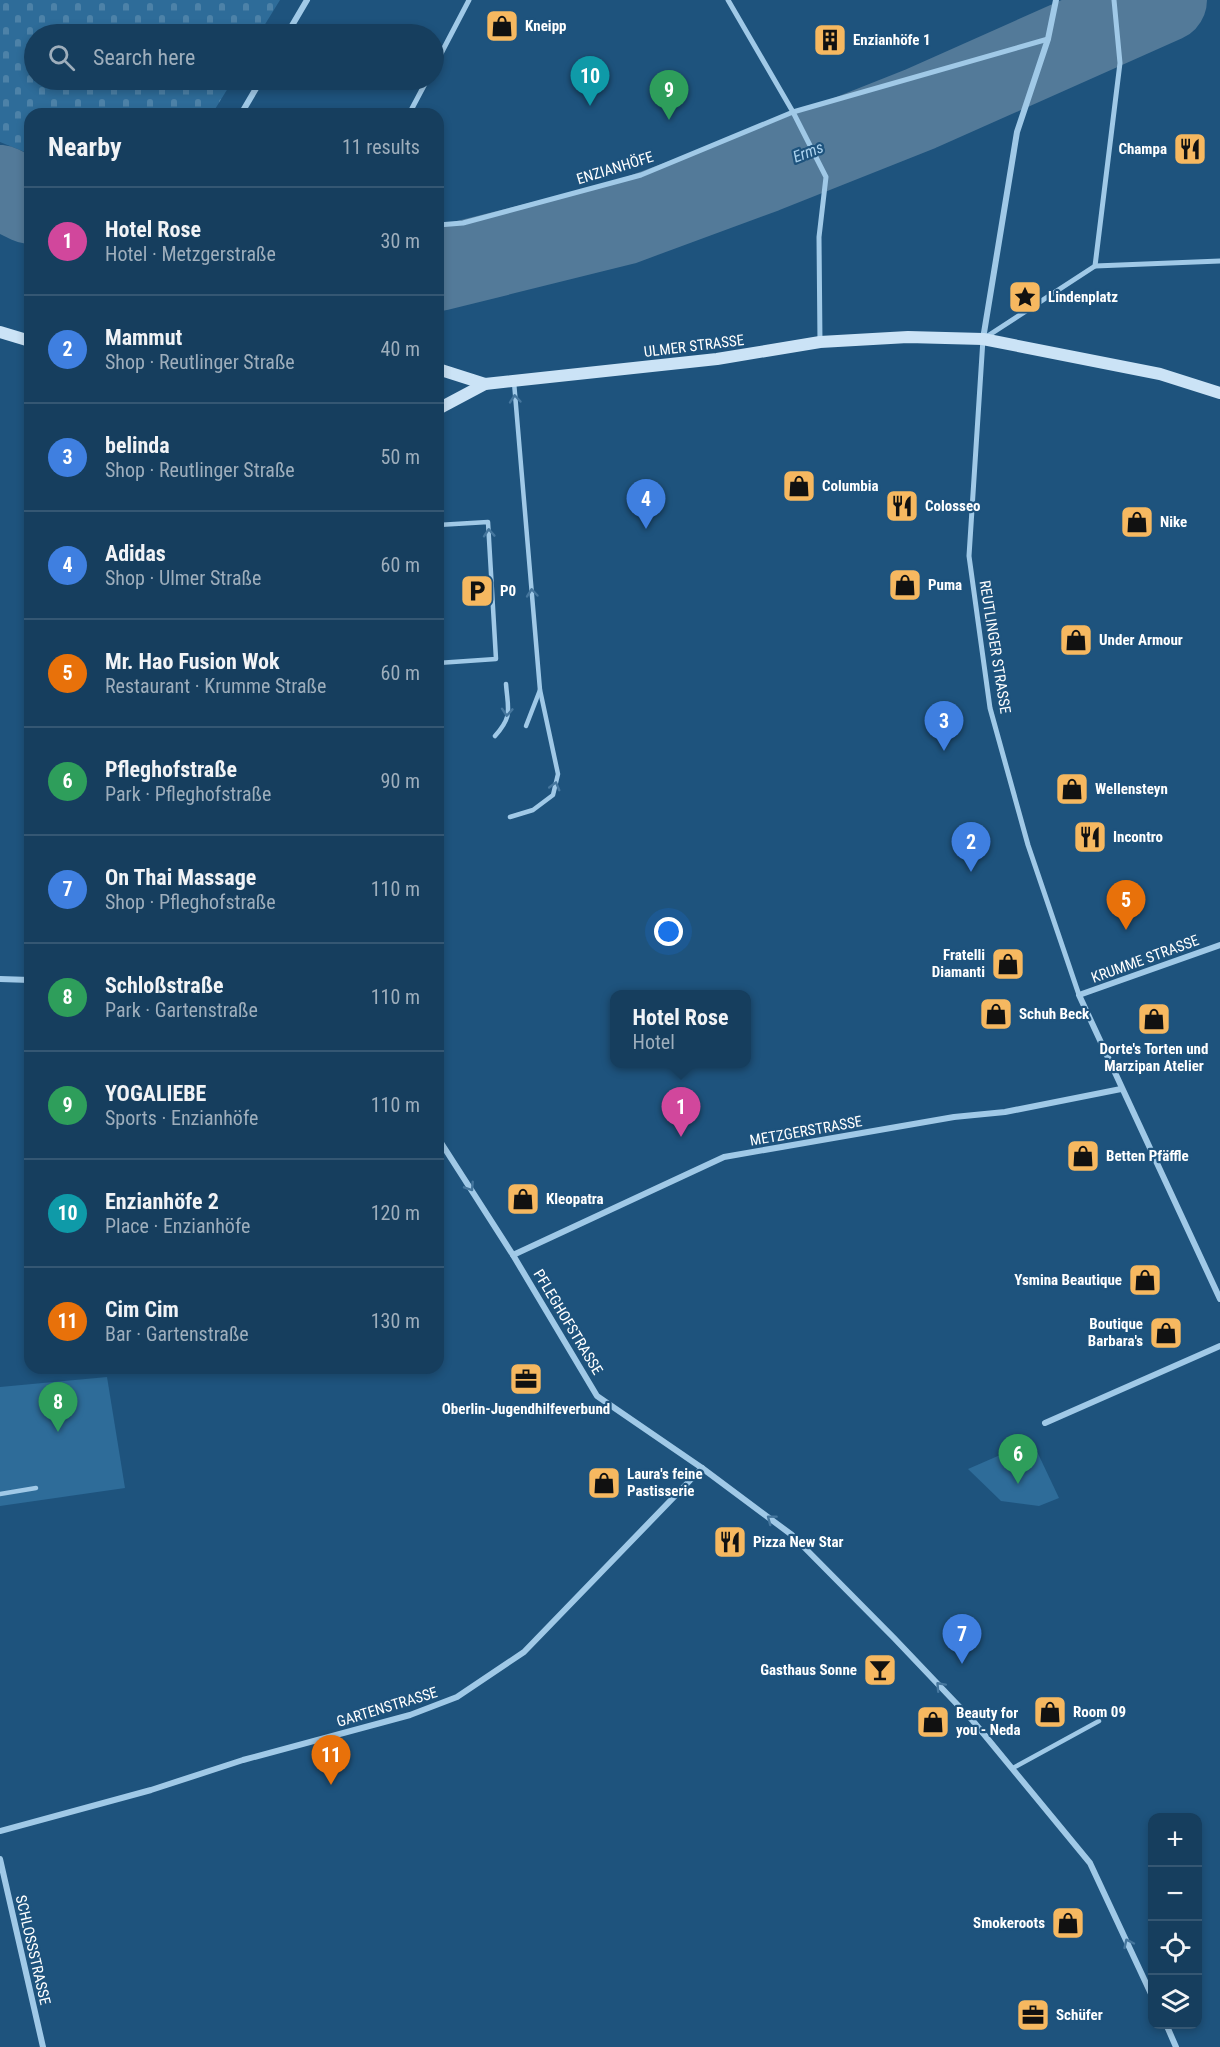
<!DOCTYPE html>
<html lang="en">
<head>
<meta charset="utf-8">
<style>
  body { margin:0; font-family:"Roboto Condensed",sans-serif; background:#1f4564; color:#f1f3f6 }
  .controls { position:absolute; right:18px; bottom:18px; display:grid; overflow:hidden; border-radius:12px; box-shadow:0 3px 9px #0003 }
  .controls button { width:54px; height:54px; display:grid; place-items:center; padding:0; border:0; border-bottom:2px solid #355773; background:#163e5e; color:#f1f3f6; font:30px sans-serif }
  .you { position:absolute; left:669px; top:932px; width:21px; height:21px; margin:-15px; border:4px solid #fff; border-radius:50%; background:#1a73e8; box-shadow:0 0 0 9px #1a73e833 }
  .badge { display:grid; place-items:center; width:39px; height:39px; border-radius:50%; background:#90b9f0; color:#fff; font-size:20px; font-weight:700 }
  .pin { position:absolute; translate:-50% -50px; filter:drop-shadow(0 2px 3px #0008) }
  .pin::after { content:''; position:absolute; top:32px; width:21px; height:18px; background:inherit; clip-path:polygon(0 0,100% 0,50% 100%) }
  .popup { position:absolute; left:610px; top:990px; width:141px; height:78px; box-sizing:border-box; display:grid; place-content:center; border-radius:12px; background:#163e5e; filter:drop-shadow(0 2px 4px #0005); font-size:20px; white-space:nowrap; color:#9eaebc }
  .popup b { font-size:22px; color:#f1f3f6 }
  .popup::after { content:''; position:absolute; left:50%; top:100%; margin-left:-12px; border:12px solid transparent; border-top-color:#163e5e }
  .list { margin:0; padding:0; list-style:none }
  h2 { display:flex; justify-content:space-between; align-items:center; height:78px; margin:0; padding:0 24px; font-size:26px }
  h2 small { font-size:20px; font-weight:400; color:#9eaebc }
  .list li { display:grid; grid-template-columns:39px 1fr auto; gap:18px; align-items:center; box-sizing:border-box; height:108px; padding:0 24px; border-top:2px solid #355773 }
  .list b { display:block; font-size:22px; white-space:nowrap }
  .list p { margin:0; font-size:20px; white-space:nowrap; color:#9eaebc }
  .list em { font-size:20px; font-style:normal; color:#9eaebc }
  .icon { flex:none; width:33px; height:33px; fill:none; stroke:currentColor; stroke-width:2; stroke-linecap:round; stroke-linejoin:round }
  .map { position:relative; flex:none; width:1220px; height:2047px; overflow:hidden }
  .search { position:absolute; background:#163e5e; box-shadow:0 3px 9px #0003; left:24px; top:24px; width:420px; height:66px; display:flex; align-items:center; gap:15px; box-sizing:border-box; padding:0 21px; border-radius:33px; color:#9eaebc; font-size:22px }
  .panel { position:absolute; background:#163e5e; box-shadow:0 3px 9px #0003; left:24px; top:108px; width:420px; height:1266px; border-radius:18px }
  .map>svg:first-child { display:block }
</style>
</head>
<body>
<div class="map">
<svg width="1220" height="2047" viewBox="0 0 1220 2047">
  <defs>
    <pattern id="cemetery-stones" width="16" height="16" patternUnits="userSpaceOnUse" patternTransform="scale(1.5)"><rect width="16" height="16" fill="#2e6c99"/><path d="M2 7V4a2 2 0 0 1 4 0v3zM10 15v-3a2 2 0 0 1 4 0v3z" fill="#4d82a8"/></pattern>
  </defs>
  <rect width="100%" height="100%" fill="#1e537d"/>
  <polygon fill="url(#cemetery-stones)" points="0,0 280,0 259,34 34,34 34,80 233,80 212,114 30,114 30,154 0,142"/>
  <g fill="#2e6c99">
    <polygon points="107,1377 125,1488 0,1506 0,1387"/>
    <polygon points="1032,1441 1059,1498 1039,1506 1001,1501 968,1469"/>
  </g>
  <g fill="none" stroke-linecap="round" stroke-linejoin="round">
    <g stroke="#537a99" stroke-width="84">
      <polyline points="0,187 30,202"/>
      <polyline points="438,269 623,223 764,171 920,109 1165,0"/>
    </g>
    <g stroke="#a0c9e7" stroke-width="4.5">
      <polyline points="438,525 488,522 496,659 438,663"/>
      <polyline points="526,726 540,690"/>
      <path d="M495 736C513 716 508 710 506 684"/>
      <polyline points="510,817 533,810 553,795 558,774 540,690 514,382"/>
      <polyline points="0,1494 36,1488"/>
      <polyline points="1013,1768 1099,1721"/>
    </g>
    <g stroke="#a0c9e7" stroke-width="5">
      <polyline points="728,0 793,112 826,177 819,237 820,342"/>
      <polyline points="434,67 469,0"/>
      <polyline points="409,114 427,80"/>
      <polyline points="438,225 463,223 641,175 793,112 1048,39"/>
      <polyline points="1095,266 1120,63 1114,0"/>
      <polyline points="1079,995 1028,845 990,708 969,556 983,339 1095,266 1220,261"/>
    </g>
    <g stroke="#a0c9e7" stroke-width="6">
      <polyline points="287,34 307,0"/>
      <polyline points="241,114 261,80"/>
      <polyline points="983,339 1017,132 1048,39 1056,0"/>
      <polyline points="1220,945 1079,995 1220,1299"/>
      <polyline points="0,979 30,980"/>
      <polyline points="438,1138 513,1255 597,1396 702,1468 792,1535 894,1638 973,1721 1090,1863 1152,1996"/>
      <polyline points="513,1255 724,1157 954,1117 1005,1112 1121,1089"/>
      <polyline points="1045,1423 1220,1346"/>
      <polyline points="0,1831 151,1790 243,1760 410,1715 457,1697 524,1652 702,1468"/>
      <polyline points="0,1859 43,2047"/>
      <polyline points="1166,2024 1176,2047"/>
    </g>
    <g stroke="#cbe3f6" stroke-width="12">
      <polyline points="0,332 30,341"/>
      <polyline points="438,369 485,384"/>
      <polyline points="438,409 485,384 717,359 820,342 908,337 983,339 1160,374 1220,393"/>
    </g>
  </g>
  <defs><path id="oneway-chevron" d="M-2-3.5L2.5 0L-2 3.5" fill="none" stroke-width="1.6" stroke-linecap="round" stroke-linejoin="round" transform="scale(1.5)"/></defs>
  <g stroke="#45769d">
    <use href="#oneway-chevron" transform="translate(515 399) rotate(-95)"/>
    <use href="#oneway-chevron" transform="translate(489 533) rotate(-94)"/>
    <use href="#oneway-chevron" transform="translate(532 593) rotate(-95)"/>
    <use href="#oneway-chevron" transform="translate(507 712) rotate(94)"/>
    <use href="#oneway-chevron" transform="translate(555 786) rotate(-75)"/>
    <use href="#oneway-chevron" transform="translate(470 1187) rotate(57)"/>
    <use href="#oneway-chevron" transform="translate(771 1519) rotate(-143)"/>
    <use href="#oneway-chevron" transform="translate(940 1686) rotate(-133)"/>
    <use href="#oneway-chevron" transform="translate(1128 1943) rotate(-115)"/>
  </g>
  <defs>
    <symbol id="shop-square" viewBox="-11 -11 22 22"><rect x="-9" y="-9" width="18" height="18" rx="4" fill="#f6b860" stroke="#1e537d"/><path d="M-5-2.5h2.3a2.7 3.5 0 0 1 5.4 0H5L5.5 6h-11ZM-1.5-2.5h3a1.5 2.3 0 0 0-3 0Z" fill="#111"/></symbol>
    <symbol id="building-square" viewBox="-11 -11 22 22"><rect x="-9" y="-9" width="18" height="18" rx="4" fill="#f6b860" stroke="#1e537d"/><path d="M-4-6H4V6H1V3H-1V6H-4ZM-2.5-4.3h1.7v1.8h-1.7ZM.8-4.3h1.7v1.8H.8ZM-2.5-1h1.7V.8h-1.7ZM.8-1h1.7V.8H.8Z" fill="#111"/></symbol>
    <symbol id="restaurant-square" viewBox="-11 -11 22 22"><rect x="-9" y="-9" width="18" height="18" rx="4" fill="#f6b860" stroke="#1e537d"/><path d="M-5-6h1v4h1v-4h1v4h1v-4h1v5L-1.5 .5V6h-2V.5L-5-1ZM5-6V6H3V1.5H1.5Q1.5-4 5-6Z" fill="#111"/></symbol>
    <symbol id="sight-square" viewBox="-11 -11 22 22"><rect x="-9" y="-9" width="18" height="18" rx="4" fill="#f6b860" stroke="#1e537d"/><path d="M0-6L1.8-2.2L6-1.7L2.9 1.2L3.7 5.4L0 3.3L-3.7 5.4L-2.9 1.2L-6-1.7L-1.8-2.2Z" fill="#111"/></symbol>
    <symbol id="parking-square" viewBox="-11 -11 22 22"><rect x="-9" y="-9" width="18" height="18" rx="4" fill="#f6b860" stroke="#1e537d"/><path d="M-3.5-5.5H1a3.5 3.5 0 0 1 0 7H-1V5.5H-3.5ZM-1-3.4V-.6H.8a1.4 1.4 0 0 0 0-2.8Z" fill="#111"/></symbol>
    <symbol id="office-square" viewBox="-11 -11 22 22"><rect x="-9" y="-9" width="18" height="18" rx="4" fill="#f6b860" stroke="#1e537d"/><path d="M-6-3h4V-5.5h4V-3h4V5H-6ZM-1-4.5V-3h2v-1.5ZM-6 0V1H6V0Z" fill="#111"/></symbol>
    <symbol id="bar-square" viewBox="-11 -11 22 22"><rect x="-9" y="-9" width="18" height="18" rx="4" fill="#f6b860" stroke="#1e537d"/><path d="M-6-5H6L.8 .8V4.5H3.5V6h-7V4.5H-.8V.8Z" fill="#111"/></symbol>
  </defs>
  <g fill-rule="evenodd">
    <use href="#shop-square" x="483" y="7" width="38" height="38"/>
    <use href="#building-square" x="811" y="21" width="38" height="38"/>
    <use href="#restaurant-square" x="1171" y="130" width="38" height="38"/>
    <use href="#sight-square" x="1006" y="278" width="38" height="38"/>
    <use href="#shop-square" x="780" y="467" width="38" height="38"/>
    <use href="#restaurant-square" x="883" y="487" width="38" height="38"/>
    <use href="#shop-square" x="1118" y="503" width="38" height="38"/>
    <use href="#shop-square" x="886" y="566" width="38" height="38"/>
    <use href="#parking-square" x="458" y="572" width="38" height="38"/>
    <use href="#shop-square" x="1057" y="621" width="38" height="38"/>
    <use href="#shop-square" x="1053" y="770" width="38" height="38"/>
    <use href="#restaurant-square" x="1071" y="818" width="38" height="38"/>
    <use href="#shop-square" x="989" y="945" width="38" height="38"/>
    <use href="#shop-square" x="977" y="995" width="38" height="38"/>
    <use href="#shop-square" x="1135" y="1000" width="38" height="38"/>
    <use href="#shop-square" x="1064" y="1137" width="38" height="38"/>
    <use href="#shop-square" x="504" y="1180" width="38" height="38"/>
    <use href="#shop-square" x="1126" y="1261" width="38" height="38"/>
    <use href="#shop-square" x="1147" y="1314" width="38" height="38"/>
    <use href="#office-square" x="507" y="1360" width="38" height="38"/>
    <use href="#shop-square" x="585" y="1464" width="38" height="38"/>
    <use href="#restaurant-square" x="711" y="1523" width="38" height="38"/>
    <use href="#bar-square" x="861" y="1651" width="38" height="38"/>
    <use href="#shop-square" x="1031" y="1693" width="38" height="38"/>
    <use href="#shop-square" x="914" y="1703" width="38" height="38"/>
    <use href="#shop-square" x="1049" y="1904" width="38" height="38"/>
    <use href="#office-square" x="1014" y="1996" width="38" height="38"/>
  </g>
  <g text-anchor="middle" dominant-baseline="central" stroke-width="4.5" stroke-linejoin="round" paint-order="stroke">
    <g font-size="15" font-weight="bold" fill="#fff" stroke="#1e537d" text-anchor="start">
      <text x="525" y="26">Kneipp</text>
      <text x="853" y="40">Enzianhöfe 1</text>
      <text x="1167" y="149" text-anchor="end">Champa</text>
      <text x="1048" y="297">Lindenplatz</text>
      <text x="822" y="486">Columbia</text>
      <text x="925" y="506">Colosseo</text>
      <text x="1160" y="522">Nike</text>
      <text x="928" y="585">Puma</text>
      <text x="500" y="591">P0</text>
      <text x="1099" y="640">Under Armour</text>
      <text x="1095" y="789">Wellensteyn</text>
      <text x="1113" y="837">Incontro</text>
      <text x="985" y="955" text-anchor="end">Fratelli<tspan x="985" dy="17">Diamanti</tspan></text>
      <text x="1019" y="1014">Schuh Beck</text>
      <text x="1154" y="1049" text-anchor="middle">Dorte's Torten und<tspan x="1154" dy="17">Marzipan Atelier</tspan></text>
      <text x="1106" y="1156">Betten Pfäffle</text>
      <text x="546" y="1199">Kleopatra</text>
      <text x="1122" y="1280" text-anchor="end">Ysmina Beautique</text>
      <text x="1143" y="1324" text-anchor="end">Boutique<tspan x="1143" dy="17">Barbara's</tspan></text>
      <text x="526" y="1409" text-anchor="middle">Oberlin-Jugendhilfeverbund</text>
      <text x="627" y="1474">Laura's feine<tspan x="627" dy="17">Pastisserie</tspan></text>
      <text x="753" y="1542">Pizza New Star</text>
      <text x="857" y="1670" text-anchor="end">Gasthaus Sonne</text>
      <text x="1073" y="1712">Room 09</text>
      <text x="956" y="1713">Beauty for<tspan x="956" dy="17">you - Neda</tspan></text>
      <text x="1045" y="1923" text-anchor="end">Smokeroots</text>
      <text x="1056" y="2015">Schüfer</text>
    </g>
    <g font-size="15" fill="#fff" stroke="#1e537d">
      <text transform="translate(615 168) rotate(-17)">ENZIANHÖFE</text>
      <text transform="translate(694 346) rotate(-7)">ULMER STRASSE</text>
      <text transform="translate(995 647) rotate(81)">REUTLINGER STRASSE</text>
      <text transform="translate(1145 959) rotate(-20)">KRUMME STRASSE</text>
      <text transform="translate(806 1131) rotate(-10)">METZGERSTRASSE</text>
      <text transform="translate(568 1322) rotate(59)">PFLEGHOFSTRASSE</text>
      <text transform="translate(387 1707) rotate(-17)">GARTENSTRASSE</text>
      <text transform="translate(33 1950) rotate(77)">SCHLOSSSTRASSE</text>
    </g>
    <g font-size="16" font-style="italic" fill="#acd3ef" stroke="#1e537d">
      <text transform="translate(808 152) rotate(-21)">Erms</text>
    </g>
  </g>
</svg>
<div class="controls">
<button>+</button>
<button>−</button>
<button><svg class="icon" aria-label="locate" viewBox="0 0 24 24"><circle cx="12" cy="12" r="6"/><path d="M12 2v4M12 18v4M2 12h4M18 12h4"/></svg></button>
<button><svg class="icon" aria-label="layers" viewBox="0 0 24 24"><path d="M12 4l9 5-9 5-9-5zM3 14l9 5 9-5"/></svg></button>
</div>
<div class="you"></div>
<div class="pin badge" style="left:681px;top:1137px;background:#d1479c">1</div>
<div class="popup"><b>Hotel Rose</b>Hotel</div>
<div class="pin badge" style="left:971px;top:872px;background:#3f7fe0">2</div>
<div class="pin badge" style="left:944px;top:751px;background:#3f7fe0">3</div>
<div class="pin badge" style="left:646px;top:529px;background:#3f7fe0">4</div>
<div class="pin badge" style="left:1126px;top:930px;background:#e8710a">5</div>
<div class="pin badge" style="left:1018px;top:1484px;background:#2e9e5b">6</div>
<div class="pin badge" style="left:962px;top:1664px;background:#3f7fe0">7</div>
<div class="pin badge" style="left:58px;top:1432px;background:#2e9e5b">8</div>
<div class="pin badge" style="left:669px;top:120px;background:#2e9e5b">9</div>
<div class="pin badge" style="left:590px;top:106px;background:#0f9aa8">10</div>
<div class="pin badge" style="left:331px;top:1785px;background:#e8710a">11</div>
<div class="search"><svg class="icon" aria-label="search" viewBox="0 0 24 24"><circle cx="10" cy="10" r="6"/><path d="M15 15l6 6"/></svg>Search here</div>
<section class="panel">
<h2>Nearby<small>11 results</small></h2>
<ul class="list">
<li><span class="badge" style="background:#d1479c">1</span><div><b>Hotel Rose</b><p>Hotel · Metzgerstraße</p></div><em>30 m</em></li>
<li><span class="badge" style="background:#3f7fe0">2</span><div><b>Mammut</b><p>Shop · Reutlinger Straße</p></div><em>40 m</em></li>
<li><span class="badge" style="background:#3f7fe0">3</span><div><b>belinda</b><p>Shop · Reutlinger Straße</p></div><em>50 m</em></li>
<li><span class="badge" style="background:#3f7fe0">4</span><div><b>Adidas</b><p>Shop · Ulmer Straße</p></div><em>60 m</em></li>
<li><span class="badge" style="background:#e8710a">5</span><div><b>Mr. Hao Fusion Wok</b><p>Restaurant · Krumme Straße</p></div><em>60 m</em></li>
<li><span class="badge" style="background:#2e9e5b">6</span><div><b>Pfleghofstraße</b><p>Park · Pfleghofstraße</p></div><em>90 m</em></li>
<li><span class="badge" style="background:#3f7fe0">7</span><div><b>On Thai Massage</b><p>Shop · Pfleghofstraße</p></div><em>110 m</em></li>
<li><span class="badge" style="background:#2e9e5b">8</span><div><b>Schloßstraße</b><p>Park · Gartenstraße</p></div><em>110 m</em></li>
<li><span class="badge" style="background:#2e9e5b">9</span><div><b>YOGALIEBE</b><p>Sports · Enzianhöfe</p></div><em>110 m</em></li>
<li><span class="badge" style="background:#0f9aa8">10</span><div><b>Enzianhöfe 2</b><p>Place · Enzianhöfe</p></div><em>120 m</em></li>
<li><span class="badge" style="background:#e8710a">11</span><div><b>Cim Cim</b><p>Bar · Gartenstraße</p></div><em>130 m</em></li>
</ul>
</section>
</div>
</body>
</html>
